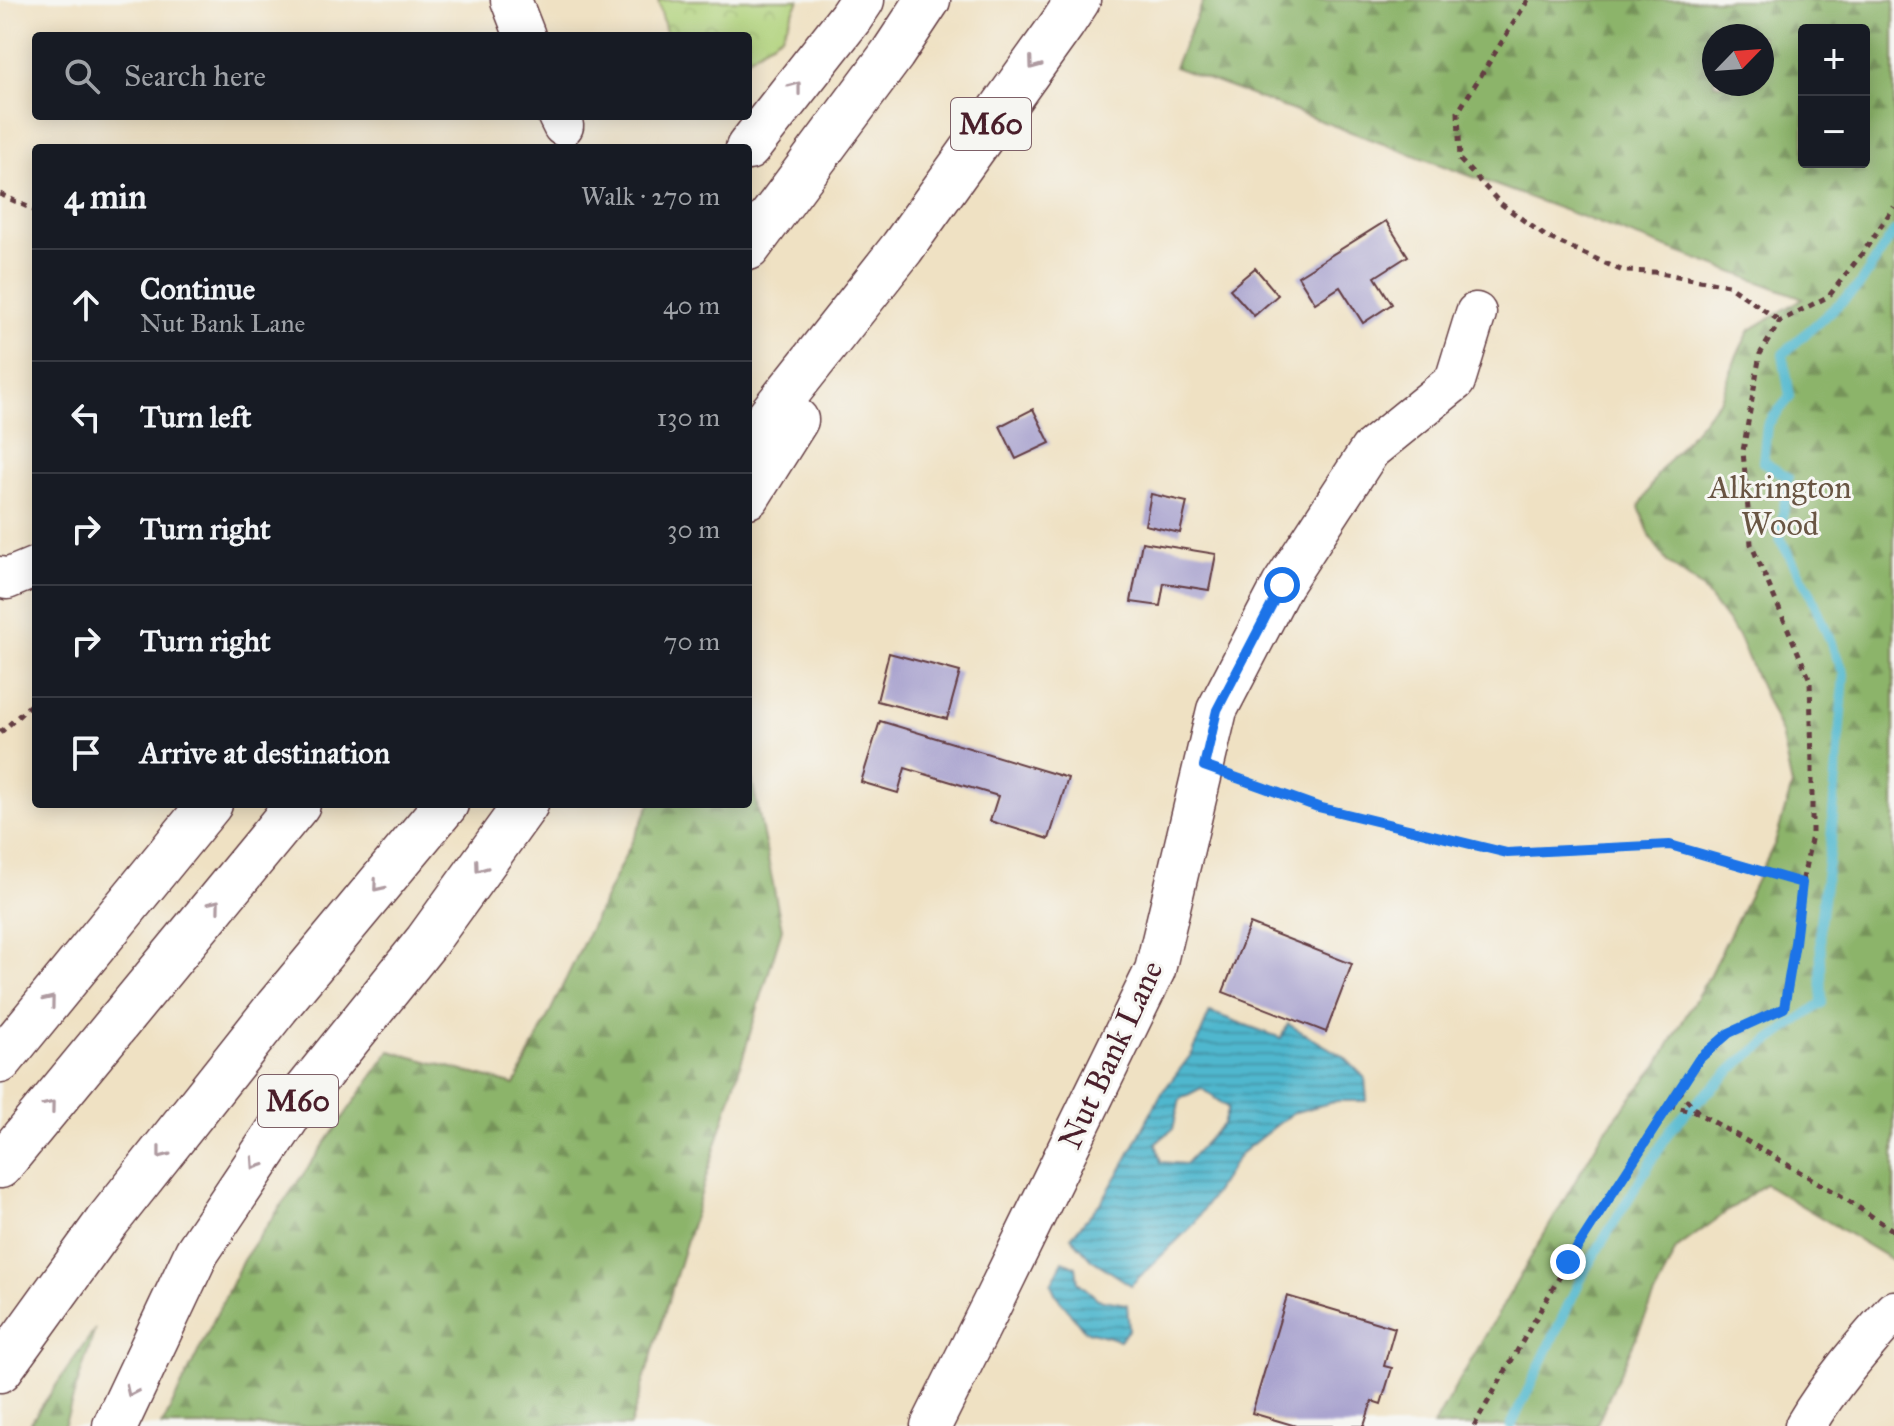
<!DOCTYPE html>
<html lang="en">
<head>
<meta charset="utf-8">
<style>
  body { margin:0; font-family:"IM FELL Great Primer",serif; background:#242831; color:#f1f3f6 }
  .controls { position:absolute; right:24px; top:24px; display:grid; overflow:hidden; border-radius:8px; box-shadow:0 4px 20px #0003 }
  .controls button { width:72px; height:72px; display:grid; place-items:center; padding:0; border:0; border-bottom:2px solid #363941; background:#171b24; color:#f1f3f6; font:40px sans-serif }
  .compass { position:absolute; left:1702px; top:24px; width:72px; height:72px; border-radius:50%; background:#171b24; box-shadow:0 4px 20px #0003; rotate:65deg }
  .stop { position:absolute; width:24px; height:24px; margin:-18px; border:6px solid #1a73e8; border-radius:50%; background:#fff }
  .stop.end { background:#1a73e8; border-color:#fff; box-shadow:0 2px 8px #0008 }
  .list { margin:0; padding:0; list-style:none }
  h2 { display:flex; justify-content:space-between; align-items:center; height:104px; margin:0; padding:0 32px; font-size:34px }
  h2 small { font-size:26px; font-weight:400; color:#9ea1a6 }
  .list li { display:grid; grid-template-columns:52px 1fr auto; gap:24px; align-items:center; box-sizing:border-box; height:112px; padding:0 32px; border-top:2px solid #363941 }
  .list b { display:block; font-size:30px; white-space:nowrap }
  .list p { margin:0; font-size:26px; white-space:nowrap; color:#9ea1a6 }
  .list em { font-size:26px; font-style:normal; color:#9ea1a6 }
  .icon { flex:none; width:44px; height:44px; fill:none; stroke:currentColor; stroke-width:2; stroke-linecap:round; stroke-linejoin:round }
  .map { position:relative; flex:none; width:1894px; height:1426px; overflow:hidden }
  .search { position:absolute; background:#171b24; box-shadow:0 4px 20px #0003; left:32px; top:32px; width:720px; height:88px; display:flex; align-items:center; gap:20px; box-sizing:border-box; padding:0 28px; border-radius:8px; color:#9ea1a6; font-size:30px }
  .panel { position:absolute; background:#171b24; box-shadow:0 4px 20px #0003; left:32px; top:144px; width:720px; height:664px; border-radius:8px }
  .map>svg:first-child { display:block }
</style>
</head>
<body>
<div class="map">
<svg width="1894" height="1426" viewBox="0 0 1894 1426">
  <defs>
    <pattern id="forest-firs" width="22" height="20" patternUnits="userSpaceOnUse" patternTransform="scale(2)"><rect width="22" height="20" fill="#8cb46b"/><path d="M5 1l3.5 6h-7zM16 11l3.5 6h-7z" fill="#749258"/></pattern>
    <pattern id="park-crowns" width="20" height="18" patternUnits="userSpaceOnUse" patternTransform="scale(2)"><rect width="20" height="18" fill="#b0d27b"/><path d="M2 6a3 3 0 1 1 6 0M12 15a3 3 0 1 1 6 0" fill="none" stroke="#99b46a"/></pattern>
    <pattern id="water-rules" width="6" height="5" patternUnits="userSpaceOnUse" patternTransform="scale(2)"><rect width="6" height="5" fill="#50b7ce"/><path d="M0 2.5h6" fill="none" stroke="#4494a7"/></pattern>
  </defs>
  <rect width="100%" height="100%" fill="#f6f6f2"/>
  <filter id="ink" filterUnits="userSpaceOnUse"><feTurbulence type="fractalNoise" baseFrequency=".0125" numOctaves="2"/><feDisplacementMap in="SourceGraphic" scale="16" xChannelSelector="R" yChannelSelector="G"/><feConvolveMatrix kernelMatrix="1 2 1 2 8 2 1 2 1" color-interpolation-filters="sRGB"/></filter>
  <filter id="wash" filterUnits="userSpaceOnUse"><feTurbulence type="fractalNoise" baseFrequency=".006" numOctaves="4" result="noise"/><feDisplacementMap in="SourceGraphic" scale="32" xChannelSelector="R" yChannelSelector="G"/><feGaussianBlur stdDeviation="1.8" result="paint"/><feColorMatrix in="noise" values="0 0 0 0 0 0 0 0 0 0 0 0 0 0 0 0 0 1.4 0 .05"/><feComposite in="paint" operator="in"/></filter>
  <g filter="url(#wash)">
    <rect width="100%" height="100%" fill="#efe1c3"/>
    <g fill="url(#forest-firs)" stroke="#6b6a4b" stroke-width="2" fill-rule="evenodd">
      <path d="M1204 0H1894V1261L1765 1184 1676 1249 1596 1426H1433L1603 1133 1657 1066 1710 974 1775 843 1792 786 1781 733 1738 636 1701 587 1667 562 1651 538 1639 507 1659 472 1721 399 1737 355 1750 330 1803 298 1174 67ZM1804 30H1864V162H1804ZM1714 36H1762V84H1714Z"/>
      <polygon points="748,760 782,929 630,1426 162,1426 243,1260 390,1051 515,1085 650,804 748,804"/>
      <polygon points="95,1329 64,1426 28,1426"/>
    </g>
    <polygon fill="url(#park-crowns)" stroke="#7d7853" stroke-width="2" points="658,0 799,0 782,35 748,58 748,36 667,36"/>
    <g fill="url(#water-rules)" stroke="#4d6b7c" stroke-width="2" fill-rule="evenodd">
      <path d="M1210 1012 1281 1038 1288 1024 1344 1057 1365 1078 1367 1101H1337L1292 1113 1240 1154 1193 1225 1131 1285 1091 1259 1071 1237 1102 1201 1123 1166 1161 1094 1193 1052ZM1201 1088 1228 1108 1223 1124 1185 1164 1161 1162 1156 1143 1173 1129 1180 1099Z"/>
      <polygon points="1063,1261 1076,1267 1078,1282 1098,1299 1127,1304 1129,1329 1120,1340 1084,1330 1056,1295 1051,1284"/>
    </g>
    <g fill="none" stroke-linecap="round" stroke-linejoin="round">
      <g stroke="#50b7ce" stroke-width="10">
        <polyline points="1690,1109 1741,1061 1822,1003 1820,922 1831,840 1844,674 1810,592 1780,539 1788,477 1763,462 1767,425 1790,397 1783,354 1859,286 1894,232"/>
        <polyline points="1511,1426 1585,1270 1671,1129 1686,1113"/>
      </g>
    </g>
    <g id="blocks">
      <g fill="#aaa4cf">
        <polygon points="1386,221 1408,256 1375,277 1392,304 1363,323 1340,287 1315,303 1298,276"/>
        <polygon points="1255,268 1278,295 1254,316 1230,289"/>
        <polygon points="1033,409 1050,443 1016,459 1000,426"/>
        <polygon points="1151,494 1187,502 1180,533 1145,525"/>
        <polygon points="1142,542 1216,554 1209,590 1164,583 1160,606 1131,602"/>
        <polygon points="889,653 960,672 947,719 877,701"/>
        <polygon points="880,721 1068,778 1049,839 990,821 998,796 905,768 898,793 861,782"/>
        <polygon points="1250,924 1352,964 1326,1032 1223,992"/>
        <polygon points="1287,1296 1395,1328 1384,1366 1392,1368 1381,1404 1372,1401 1364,1426 1296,1426 1252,1413"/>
      </g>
    </g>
  </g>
  <g filter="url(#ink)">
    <use href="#blocks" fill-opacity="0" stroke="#633c42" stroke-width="2"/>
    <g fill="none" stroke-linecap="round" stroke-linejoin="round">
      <defs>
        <g id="minor">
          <polyline points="511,0 525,36"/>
          <polyline points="558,116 563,126"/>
          <polyline points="0,577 7,579 36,567"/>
          <polyline points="931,1426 992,1304 1155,970 1217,710 1282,585 1370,450 1455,381 1476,313"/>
          <path d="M1805 1426C1829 1385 1862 1347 1894 1311"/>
        </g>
        <g id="highway">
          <polyline points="748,148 850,18 862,0"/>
          <polyline points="748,248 893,53 928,0"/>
          <polyline points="748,443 902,248 1063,23 1078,0"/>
          <polyline points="748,496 796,420"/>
          <polyline points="0,1061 210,804"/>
          <polyline points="0,1166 298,804"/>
          <polyline points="0,1370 106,1223 277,1007 446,804"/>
          <polyline points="115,1426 197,1252 299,1100 427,941 526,804"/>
        </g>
      </defs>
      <use href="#minor" stroke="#633c42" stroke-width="43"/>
      <use href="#highway" stroke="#633c42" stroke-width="47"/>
      <g stroke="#633c42" stroke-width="5" stroke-dasharray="6 6" stroke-linecap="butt">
        <polyline points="1528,0 1458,112 1460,160 1500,203 1545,236 1623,271 1654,272 1728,285 1780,321"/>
        <polyline points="0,194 36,211"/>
        <polyline points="0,733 36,700"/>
        <polyline points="1235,777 1318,807 1507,853 1670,845 1802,883"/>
        <polyline points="1678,1090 1698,1112"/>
        <polyline points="1669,1105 1698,1113 1838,1194 1894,1231"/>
        <polyline points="1474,1426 1568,1262 1699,1059 1729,1033 1784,1008 1795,943 1802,883 1812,835 1812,765 1810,680 1751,544 1743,451 1760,354 1780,321 1829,296 1864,251 1894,207"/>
      </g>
      <use href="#minor" stroke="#fff" stroke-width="40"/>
      <use href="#highway" stroke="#fff" stroke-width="44"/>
    </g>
    <defs><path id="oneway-chevron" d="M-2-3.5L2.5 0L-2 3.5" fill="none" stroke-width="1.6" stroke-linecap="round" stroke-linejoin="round" transform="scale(2)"/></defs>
    <g stroke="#ae9aa0">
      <use href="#oneway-chevron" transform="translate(1034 64) rotate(126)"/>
      <use href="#oneway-chevron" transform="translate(796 87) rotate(-52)"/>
      <use href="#oneway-chevron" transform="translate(480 867) rotate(126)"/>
      <use href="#oneway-chevron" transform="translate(378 886) rotate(130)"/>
      <use href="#oneway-chevron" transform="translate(215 905) rotate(-51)"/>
      <use href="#oneway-chevron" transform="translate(50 1001) rotate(-51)"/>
      <use href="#oneway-chevron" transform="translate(50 1106) rotate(-51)"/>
      <use href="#oneway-chevron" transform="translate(162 1153) rotate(128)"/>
      <use href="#oneway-chevron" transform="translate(256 1164) rotate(124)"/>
      <use href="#oneway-chevron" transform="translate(131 1391) rotate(115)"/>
    </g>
  </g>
  <g fill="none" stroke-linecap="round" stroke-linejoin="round" filter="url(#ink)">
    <polyline stroke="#1a73e8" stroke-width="10" points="1282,585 1217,710 1204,766 1318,807 1507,853 1670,845 1802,883 1795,943 1784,1008 1729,1033 1699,1059 1568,1262"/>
  </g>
  <g text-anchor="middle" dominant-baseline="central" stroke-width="6" stroke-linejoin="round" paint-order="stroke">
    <g fill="#f6f6f2" stroke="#7e6067" stroke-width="2">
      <rect x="951" y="98" width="80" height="52" rx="6"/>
      <rect x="258" y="1075" width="80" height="52" rx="6"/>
    </g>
    <g font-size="30" font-weight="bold" fill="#4a1f2b">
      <text x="991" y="124">M60</text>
      <text x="298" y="1101">M60</text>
    </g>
    <g font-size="32" fill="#695543" stroke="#f6f6f2">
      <text x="1780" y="487">Alkrington<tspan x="1780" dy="37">Wood</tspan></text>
    </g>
    <g font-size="32" fill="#4a1f2b" stroke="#f6f6f2">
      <text transform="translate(1111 1055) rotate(-65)">Nut Bank Lane</text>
    </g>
  </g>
</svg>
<div class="controls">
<button>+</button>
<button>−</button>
</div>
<svg class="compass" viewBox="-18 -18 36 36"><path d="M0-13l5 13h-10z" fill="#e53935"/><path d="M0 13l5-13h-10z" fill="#9ea1a6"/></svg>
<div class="stop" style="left:1282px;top:585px"></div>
<div class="stop end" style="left:1568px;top:1262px"></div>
<div class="search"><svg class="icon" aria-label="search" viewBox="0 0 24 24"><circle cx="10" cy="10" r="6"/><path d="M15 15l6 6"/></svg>Search here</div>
<section class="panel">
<h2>4 min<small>Walk · 270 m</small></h2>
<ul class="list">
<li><svg class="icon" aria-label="ahead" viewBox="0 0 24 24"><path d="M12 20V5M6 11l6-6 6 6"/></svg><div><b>Continue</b><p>Nut Bank Lane</p></div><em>40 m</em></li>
<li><svg class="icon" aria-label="left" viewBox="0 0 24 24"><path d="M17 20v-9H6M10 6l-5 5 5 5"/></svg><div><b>Turn left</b></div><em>130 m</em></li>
<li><svg class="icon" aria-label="right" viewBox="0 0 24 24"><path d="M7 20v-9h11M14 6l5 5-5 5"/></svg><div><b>Turn right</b></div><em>30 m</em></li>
<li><svg class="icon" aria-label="right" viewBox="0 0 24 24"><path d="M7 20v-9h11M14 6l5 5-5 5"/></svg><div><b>Turn right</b></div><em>70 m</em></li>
<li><svg class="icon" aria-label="arrive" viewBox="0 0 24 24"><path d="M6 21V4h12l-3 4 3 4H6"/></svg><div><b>Arrive at destination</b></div></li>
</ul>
</section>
</div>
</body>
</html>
